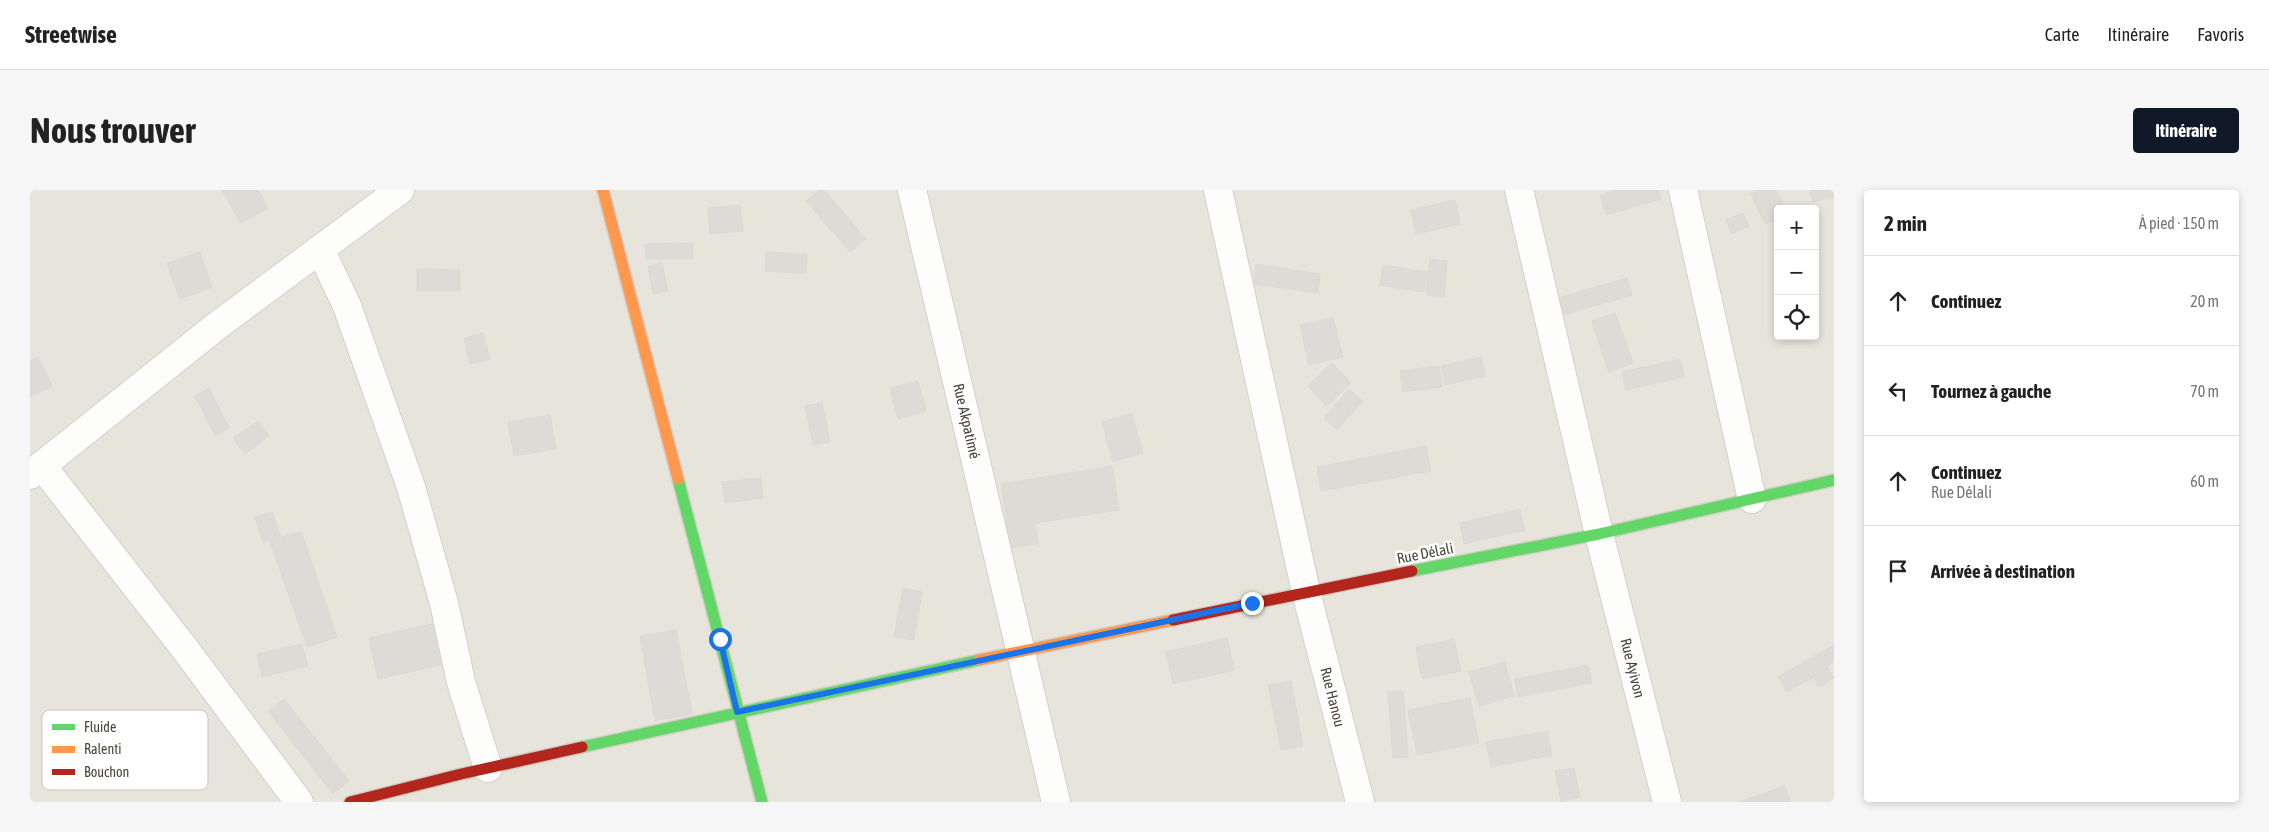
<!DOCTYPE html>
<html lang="fr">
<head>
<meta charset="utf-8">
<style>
  body { margin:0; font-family:"Asap Condensed",sans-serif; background:#f6f6f6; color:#222 }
  .controls { position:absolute; right:15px; top:15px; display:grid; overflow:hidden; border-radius:5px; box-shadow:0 2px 8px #0003 }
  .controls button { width:45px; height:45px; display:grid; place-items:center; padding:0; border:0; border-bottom:1px solid #e0e0e0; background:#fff; color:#222; font:25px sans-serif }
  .stop { position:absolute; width:15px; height:15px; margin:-11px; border:4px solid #1a73e8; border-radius:50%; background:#fff }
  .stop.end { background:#1a73e8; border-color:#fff; box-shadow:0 1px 5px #0008 }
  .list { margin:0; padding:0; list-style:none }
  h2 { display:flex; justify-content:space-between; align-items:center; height:65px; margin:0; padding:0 20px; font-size:21px }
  h2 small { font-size:16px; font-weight:400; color:#767676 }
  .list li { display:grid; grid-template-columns:32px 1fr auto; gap:15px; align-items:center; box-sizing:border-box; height:90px; padding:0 20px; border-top:1px solid #e0e0e0 }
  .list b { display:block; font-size:19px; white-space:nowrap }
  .list p { margin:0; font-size:16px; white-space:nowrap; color:#767676 }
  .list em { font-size:16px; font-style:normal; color:#767676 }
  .icon { flex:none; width:28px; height:28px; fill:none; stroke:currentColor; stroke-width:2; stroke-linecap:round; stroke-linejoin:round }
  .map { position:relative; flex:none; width:1804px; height:612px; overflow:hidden; border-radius:5px }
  header { display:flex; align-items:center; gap:30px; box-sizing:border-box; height:70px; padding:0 25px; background:#fff; border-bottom:1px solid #e0e0e0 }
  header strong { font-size:24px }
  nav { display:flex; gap:28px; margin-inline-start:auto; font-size:18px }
  .intro { display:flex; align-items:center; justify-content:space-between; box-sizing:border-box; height:120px; padding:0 30px }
  h1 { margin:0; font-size:35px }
  .button { padding:12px 22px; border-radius:5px; background:#111827; color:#fff; font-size:18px; font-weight:700 }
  main { display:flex; gap:30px; padding:0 30px }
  aside { flex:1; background:#fff; border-radius:5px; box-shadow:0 2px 8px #0003 }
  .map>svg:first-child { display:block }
</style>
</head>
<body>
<header>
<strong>Streetwise</strong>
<nav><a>Carte</a><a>Itinéraire</a><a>Favoris</a></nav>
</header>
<div class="intro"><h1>Nous trouver</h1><a class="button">Itinéraire</a></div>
<main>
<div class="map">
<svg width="1804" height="612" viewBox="0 0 1804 612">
  <rect width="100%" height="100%" fill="#f4f2ee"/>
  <path fill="#e7e4dc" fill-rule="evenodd" d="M0 0H1804V612H0ZM1748 19H1785V146H1748Z"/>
  <g fill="#dedbd6" stroke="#dcd9d4">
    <polygon points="192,0 228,0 238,18 211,33"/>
    <polygon points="789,0 794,0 836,49 820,62 776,11"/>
    <polygon points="1588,0 1628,0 1631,9 1576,25 1570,5"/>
    <polygon points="1729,0 1746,0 1755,19 1748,19 1748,28 1735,34 1721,4"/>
    <polygon points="1780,0 1804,0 1804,7 1783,12"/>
    <polygon points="1425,10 1430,34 1386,44 1381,20"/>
    <polygon points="710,15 713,41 680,44 678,18"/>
    <polygon points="1713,23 1719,36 1702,44 1696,30"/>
    <polygon points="663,53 663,69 616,69 615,54"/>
    <polygon points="170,62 182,97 150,109 137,73"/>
    <polygon points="736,62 777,64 776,83 735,81"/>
    <polygon points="1400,69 1417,71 1414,107 1396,105"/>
    <polygon points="632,73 638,101 623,104 618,76"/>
    <polygon points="1226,74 1290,84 1288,103 1224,94"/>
    <polygon points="1353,75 1397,82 1394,102 1350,95"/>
    <polygon points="387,79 430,80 430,101 387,101"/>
    <polygon points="1597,88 1602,105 1533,125 1528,108"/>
    <polygon points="1585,123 1603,173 1579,182 1562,131"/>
    <polygon points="1303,128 1313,167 1279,175 1270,135"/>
    <polygon points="453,143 460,169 440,174 434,148"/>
    <polygon points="8,167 22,196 0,207 0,171"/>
    <polygon points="1451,167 1456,186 1415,195 1411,176"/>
    <polygon points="1650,169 1654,187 1596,200 1592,182"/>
    <polygon points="1302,173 1321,193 1297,216 1278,196"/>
    <polygon points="1409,176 1412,197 1373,202 1370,181"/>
    <polygon points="888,191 896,221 868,229 860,198"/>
    <polygon points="179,198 199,238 185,245 165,206"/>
    <polygon points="1319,199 1333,211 1307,240 1294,228"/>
    <polygon points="792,213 800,252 783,255 775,216"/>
    <polygon points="1102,224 1113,263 1083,272 1072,232"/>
    <polygon points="520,225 526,259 484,266 478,232"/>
    <polygon points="228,231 239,246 215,264 203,248"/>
    <polygon points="1396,256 1401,281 1291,301 1287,277"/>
    <polygon points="1082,276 1089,320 1005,333 1008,354 981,358 971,294"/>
    <polygon points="731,288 733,308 695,313 692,292"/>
    <polygon points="1490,319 1495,340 1434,354 1430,333"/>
    <polygon points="242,322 250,346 233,352 225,327"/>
    <polygon points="271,341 307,447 277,457 240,351"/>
    <polygon points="873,398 892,402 884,450 864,447"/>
    <polygon points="402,434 411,475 348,489 339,448"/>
    <polygon points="646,440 662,524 625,531 610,446"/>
    <polygon points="1197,448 1204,480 1143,494 1136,462"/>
    <polygon points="1424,449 1431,481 1392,489 1386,457"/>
    <polygon points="272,454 278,476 232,487 227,464"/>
    <polygon points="1804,455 1804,472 1797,476 1804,488 1789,497 1784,487 1756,502 1748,487"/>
    <polygon points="1475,472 1484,506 1449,516 1439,482"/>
    <polygon points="1558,475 1562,493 1488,507 1485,489"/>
    <polygon points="1261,491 1273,556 1251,560 1238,495"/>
    <polygon points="1373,501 1378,567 1363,568 1358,502"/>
    <polygon points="1440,508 1449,553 1387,565 1378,520"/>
    <polygon points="254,509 319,591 303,604 238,521"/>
    <polygon points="1517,541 1522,565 1461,577 1456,552"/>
    <polygon points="1544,578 1550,607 1531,611 1525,581"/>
    <polygon points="1755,596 1760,612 1709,612"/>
  </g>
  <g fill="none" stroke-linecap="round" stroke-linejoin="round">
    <defs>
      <g id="street">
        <polyline points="882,0 1026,612"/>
        <polyline points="1188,0 1276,402 1330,612"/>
        <polyline points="1489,0 1569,344 1637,612"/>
        <polyline points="1653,0 1722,309"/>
        <polyline points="290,59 317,116 381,297 414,413 431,492 458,578"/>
        <polyline points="12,276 155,459 269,612"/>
        <polyline points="0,285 188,135 370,0"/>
      </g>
      <g id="fast">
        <polyline points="648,289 732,612"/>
        <polyline points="1382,381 1569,344 1804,290"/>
        <polyline points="552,557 949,470"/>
      </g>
      <g id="slow">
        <polyline points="573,0 648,289"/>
        <polyline points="949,470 1143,430"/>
      </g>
      <g id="jam">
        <polyline points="1143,430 1382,381"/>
        <polyline points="320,612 431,584 552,557"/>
      </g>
    </defs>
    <use href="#street" stroke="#d2d0cb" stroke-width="30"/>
    <use href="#fast" stroke="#d3cfc5" stroke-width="14"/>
    <use href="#slow" stroke="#d3cfc5" stroke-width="14"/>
    <use href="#jam" stroke="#d3cfc5" stroke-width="14"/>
    <use href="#street" stroke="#fdfdfc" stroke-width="28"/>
    <use href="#fast" stroke="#63d668" stroke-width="11"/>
    <use href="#slow" stroke="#ff974d" stroke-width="11"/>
    <use href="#jam" stroke="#b3261e" stroke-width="11"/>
  </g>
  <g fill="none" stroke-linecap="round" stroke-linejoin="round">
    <polyline stroke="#1a73e8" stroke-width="6" points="690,449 707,522 1222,413"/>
  </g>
  <g text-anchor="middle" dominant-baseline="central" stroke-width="5" stroke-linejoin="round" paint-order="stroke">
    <g font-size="15" fill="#4b4439" stroke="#fff">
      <text transform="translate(937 231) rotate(77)">Rue Akpatimé</text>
      <text transform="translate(1395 363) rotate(-11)">Rue Délali</text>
      <text transform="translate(1603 478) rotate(76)">Rue Ayivon</text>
      <text transform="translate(1303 507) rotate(76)">Rue Hanou</text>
    </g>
  </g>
  <rect x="12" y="520" width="166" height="80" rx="8" fill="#fff" stroke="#c9c7c4" stroke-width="1"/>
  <rect x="22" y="534" width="23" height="6" fill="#63d668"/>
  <rect x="22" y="556" width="23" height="7" fill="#ff974d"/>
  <rect x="22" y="579" width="23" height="6" fill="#b3261e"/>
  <g font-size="14" fill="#4b4439">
    <text x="54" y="542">Fluide</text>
    <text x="54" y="564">Ralenti</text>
    <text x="54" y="587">Bouchon</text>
  </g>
</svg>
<div class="controls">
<button>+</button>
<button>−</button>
<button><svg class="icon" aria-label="locate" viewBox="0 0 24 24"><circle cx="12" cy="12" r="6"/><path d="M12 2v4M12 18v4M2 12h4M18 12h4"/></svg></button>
</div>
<div class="stop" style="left:690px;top:449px"></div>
<div class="stop end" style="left:1222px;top:413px"></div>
</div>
<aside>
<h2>2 min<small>À pied · 150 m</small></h2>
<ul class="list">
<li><svg class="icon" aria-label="ahead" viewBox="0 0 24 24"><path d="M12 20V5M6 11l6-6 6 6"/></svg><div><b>Continuez</b></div><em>20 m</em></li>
<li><svg class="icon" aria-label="left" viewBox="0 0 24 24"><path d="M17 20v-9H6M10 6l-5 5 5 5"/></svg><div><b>Tournez à gauche</b></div><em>70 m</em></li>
<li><svg class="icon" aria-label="ahead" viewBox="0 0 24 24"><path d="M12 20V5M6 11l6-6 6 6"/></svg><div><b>Continuez</b><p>Rue Délali</p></div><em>60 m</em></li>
<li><svg class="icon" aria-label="arrive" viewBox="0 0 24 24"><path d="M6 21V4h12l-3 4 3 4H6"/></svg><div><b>Arrivée à destination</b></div></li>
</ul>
</aside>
</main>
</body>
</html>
